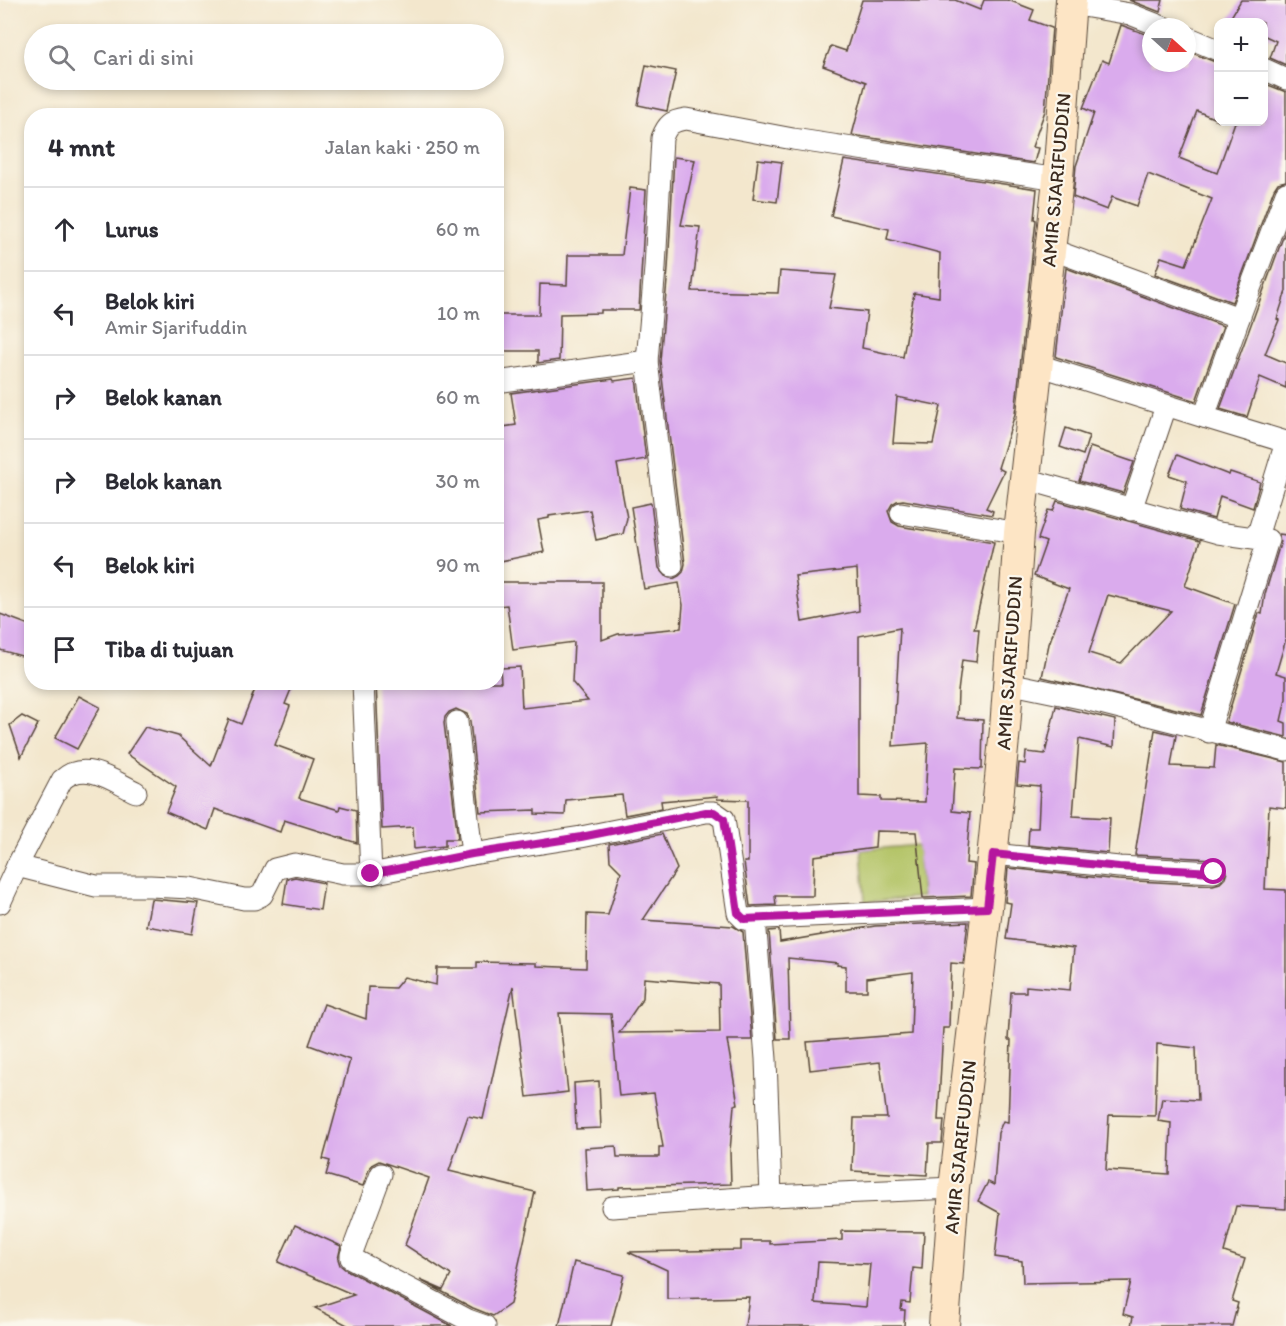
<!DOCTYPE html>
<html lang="id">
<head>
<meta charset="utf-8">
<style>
  body { margin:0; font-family:Itim,sans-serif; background:#f7f7f7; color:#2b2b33 }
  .controls { position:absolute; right:18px; top:18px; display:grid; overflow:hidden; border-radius:12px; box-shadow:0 3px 9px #0003 }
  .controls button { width:54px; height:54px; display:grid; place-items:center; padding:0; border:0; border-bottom:2px solid #e1e1e2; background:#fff; color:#2b2b33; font:30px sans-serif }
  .compass { position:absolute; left:1142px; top:18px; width:54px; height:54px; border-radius:50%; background:#fff; box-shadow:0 3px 9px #0003; rotate:111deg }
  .stop { position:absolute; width:18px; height:18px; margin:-14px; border:4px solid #b5179e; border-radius:50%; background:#fff }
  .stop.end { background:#b5179e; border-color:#fff; box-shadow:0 2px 6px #0008 }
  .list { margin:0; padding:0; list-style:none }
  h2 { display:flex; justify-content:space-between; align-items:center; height:78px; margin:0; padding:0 24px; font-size:26px }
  h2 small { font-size:20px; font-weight:400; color:#7c7c81 }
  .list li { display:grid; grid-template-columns:39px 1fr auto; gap:18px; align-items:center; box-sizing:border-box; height:84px; padding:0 24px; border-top:2px solid #e1e1e2 }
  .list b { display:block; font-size:22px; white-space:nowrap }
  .list p { margin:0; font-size:20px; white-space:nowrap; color:#7c7c81 }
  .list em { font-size:20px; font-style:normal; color:#7c7c81 }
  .icon { flex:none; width:33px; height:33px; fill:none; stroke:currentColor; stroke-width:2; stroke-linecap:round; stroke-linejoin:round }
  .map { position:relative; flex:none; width:1286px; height:1326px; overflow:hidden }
  .search { position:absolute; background:#fff; box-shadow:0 3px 9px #0003; left:24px; top:24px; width:480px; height:66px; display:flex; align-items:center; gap:15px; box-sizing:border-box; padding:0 21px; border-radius:33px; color:#7c7c81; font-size:22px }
  .panel { position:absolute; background:#fff; box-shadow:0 3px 9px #0003; left:24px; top:108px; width:480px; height:582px; border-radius:24px }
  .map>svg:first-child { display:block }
</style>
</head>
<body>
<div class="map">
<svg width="1286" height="1326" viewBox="0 0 1286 1326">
  <rect width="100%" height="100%" fill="#fbf7ec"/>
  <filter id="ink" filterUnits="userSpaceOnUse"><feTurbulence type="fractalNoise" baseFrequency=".0167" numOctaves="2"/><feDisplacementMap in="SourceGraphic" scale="12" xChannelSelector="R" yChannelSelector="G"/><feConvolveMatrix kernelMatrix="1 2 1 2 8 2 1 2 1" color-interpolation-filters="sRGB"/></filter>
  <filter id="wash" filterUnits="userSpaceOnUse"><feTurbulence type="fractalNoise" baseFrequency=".008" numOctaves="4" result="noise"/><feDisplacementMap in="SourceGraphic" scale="24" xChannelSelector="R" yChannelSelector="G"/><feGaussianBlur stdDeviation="1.35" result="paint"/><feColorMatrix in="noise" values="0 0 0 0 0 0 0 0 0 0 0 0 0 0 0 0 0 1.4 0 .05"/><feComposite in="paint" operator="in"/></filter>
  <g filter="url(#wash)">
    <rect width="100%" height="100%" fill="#f3e7cd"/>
    <polygon fill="#b4c467" stroke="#787742" stroke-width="1.5" points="918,845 922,897 865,902 861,850"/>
    <g id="blocks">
      <g fill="#daabed" fill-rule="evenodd">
        <polygon points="862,0 955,0 980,10 984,0 1008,0 1034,10 1030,20 1052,28 1045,111 1032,147 1038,148 1034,163 852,135 866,82 823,66 831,46 846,51"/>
        <polygon points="1129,0 1163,0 1160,12"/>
        <polygon points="1241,0 1286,0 1286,65 1270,58 1276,41 1263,35 1263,22 1228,22"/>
        <polygon points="1121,25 1151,36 1151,63 1187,63 1187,51 1218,63 1218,120 1197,111 1179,158 1217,173 1235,122 1263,122 1263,83 1286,92 1286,181 1278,183 1274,189 1232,302 1155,274 1161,257 1186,265 1212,199 1148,174 1137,206 1112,197 1107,210 1073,197 1076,166 1094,113 1083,108 1102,60 1109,63"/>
        <polygon points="646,65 676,71 667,111 638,105"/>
        <path d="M674 157 695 160 681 225 700 227 692 291 778 293 780 271 836 275 829 308 867 312 862 348 903 357 914 293 939 297 940 253 887 239 889 229 831 216 844 160 1037 189 1034 219 1036 220 1015 414 998 468 1004 471 986 508 993 511 992 515 903 500 897 501 892 504 888 511 892 522 899 526 994 542 974 629H979L976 662 962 660 958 692 957 718 983 720 982 769 955 768 952 811 970 813 966 863 974 864 971 896 923 898 916 832 876 831 875 848 814 856 813 896H775L776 905 750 906 744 862H748V800L717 799 718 796 661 801 662 808 625 815 622 795 566 800 565 815 535 814V810L480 812 470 721 467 714 456 709 449 712 445 717 444 723 458 839H445V846L414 849 413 827 382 829 376 682H501L500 668 520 667 522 708 588 701 572 682 574 642 513 650 507 605 496 606V582H602V640L618 634 681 628 683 605 679 583 644 589 631 507 651 503 659 568 667 577 673 579 679 576 683 572 685 564 660 361 668 269ZM897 397 941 406 933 444 893 443ZM857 569 859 611 802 622 795 576ZM900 628 893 746 928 743 925 802 881 801V797L859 796V636Z"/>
        <polygon points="758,159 782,162 777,202 753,199"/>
        <polygon points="630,188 646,190 639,310 601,310 601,313 560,314 559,360 538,363 538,351 496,351 496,315 539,315 540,284 567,285 568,255 622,255"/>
        <polygon points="1286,229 1286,291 1277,319 1279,320 1265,354 1286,363 1286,388 1260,377 1247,417 1220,409"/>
        <polygon points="1066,268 1223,326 1196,401 1056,357"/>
        <polygon points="636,378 646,459 617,464 627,518 623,534 596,540 590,510 549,516 549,518 538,520 544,552 496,562 496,428 516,425 511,393 613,379 614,381"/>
        <polygon points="1066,428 1089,436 1083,455 1060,447"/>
        <polygon points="1090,447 1134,462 1123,493 1079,481"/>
        <polygon points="1177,455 1229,475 1230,472 1260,482 1253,508 1220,496 1214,519 1180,509 1187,481 1169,475"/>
        <path d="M1057 501 1200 541 1185 586 1235 604 1201 715 1042 677 1049 644 1069 589 1034 576 1046 542 1038 539 1048 510 1053 511ZM1108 595 1171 611 1121 663 1089 653Z"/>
        <polygon points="1279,534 1286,535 1286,639 1276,673 1286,676 1286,699 1281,721 1286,723 1286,737 1226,722 1259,613 1262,614 1265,594 1280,544"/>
        <polygon points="0,614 32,626 32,659 0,650"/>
        <polygon points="258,682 294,682 285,704 290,706 275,745 313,759 299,798 339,810 340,806 356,810 357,843 284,820 280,832 215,809 208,830 166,812 176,787 127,754 145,727 178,736 211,766 229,719 241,724"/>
        <polygon points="79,696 100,707 77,749 55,738"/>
        <polygon points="1056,706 1115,720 1114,747 1079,739 1073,816 1110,818 1108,853 1028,845 1029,828 1038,828 1040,786 1017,784 1019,763 1025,764 1026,752 1045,754"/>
        <polygon points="22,716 38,724 21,757 10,725"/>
        <path d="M1155 730 1176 735 1171 766 1214 768 1216 745 1286 762V808L1269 806 1265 889 1286 890V1209L1236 1206 1224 1252 1245 1259 1232 1301 1238 1303 1232 1326H1131L1133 1317 1123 1314 1131 1281 1023 1283 1022 1261 995 1257 1000 1213 978 1201 988 1182 994 1185 998 1133 1003 1121 1008 1122 1011 1040H1008L1011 992H1026V986L1070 990 1074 948 1006 939 1011 903 1005 902 1008 868 1118 880 1213 885 1220 883 1225 878 1227 872 1225 866 1215 859 1135 855ZM1157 1044 1196 1048 1198 1100 1162 1098 1158 1121 1171 1123 1169 1174 1106 1170 1109 1115 1155 1116Z"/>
        <path d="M662 834 677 869 643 920 733 926 743 932 752 1040H727L738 1104 734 1105 730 1151 731 1184 619 1187V1189L587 1191 585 1148 616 1146 617 1157H659V1147H663L654 1093 619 1096 611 1014 559 1013 568 1092 527 1097 513 986 483 1119 468 1116 449 1171 535 1192 510 1304 493 1316 473 1308 420 1280 443 1290 451 1275 405 1245 429 1178 379 1161 373 1164 369 1169 363 1186 326 1175 330 1161 323 1159 350 1060 309 1045 324 1004 366 1019 368 987 395 988 404 977 436 985 437 968H477V962L536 963V966L586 968 587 914 608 915 621 872 610 861 609 844ZM644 978 719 984 720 1032 619 1033 643 998Z"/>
        <polygon points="295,877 324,883 320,910 283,904 287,879"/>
        <polygon points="151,899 198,903 192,934 146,926"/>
        <polygon points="968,922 963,964 951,963 949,1028 943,1028 938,1120 944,1120 943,1131 942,1143 929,1143 927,1175 852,1171 854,1118 887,1118 880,1062 810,1070 807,1042 911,1034 913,972 867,978 867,991 846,991 846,966 837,965 838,963 788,958 790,1039 777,1039 769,931 779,930 780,942 875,926"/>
        <polygon points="599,1081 601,1128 576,1129 574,1083"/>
        <polygon points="295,1225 341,1246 338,1259 340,1265 345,1269 452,1326 349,1326 315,1308 354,1295 278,1262"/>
        <path d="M842 1231 924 1232 922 1269 913 1268 910 1303 902 1302 901 1310H905L904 1326H745L749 1297 667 1299V1270L628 1252 741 1250V1241H770V1244L842 1240ZM818 1262 870 1264 866 1307 815 1303Z"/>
        <polygon points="574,1262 624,1275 611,1326 559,1326"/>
      </g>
    </g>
  </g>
  <g filter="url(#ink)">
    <use href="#blocks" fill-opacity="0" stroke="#574638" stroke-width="1.5"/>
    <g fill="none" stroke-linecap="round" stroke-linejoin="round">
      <defs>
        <g id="minor">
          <polyline points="1071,4 1130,14 1163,27"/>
          <polyline points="1187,37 1218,50"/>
          <polyline points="1264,69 1286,79"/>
          <polyline points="1050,249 1239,318"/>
          <polyline points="1038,365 1204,417 1239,318 1286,193"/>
          <polyline points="496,382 647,361"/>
          <polyline points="1204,417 1286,442"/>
          <polyline points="1026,479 1218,533 1268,540 1209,732"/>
          <polyline points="1131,510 1166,406"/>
          <polyline points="901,513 1019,533"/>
          <polyline points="1257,537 1286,442"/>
          <path d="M672 566 647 361 655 268 662 138C667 125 671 121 686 119L793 139 1058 179"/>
          <polyline points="363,682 371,874"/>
          <polyline points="1008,683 1085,699 1286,750"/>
          <polyline points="457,722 472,854"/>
          <polyline points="993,854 1119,867 1214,872"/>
          <path d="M17 866 62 780C85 759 113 781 136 792"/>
          <polyline points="0,903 17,866 96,886 150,886 190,888 244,899 254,899 262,895 275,869 295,864 343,874 371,874 472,854 581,837 706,812 714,812 724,819 738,913 744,919 987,908"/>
          <polyline points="755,918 766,1059 771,1196"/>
          <polyline points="381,1174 351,1255 351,1258 468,1320 485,1326"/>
          <polyline points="612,1207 771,1196 954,1188"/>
        </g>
        <polyline id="secondary" points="944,1326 954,1188 987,908 1005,729 1019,533 1058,179 1071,0"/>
      </defs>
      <use href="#minor" stroke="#574638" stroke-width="23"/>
      <use href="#secondary" stroke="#574638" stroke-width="32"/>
      <use href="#minor" stroke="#fff" stroke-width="21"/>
      <use href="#secondary" stroke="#fde5c5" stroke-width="30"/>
    </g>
  </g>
  <g fill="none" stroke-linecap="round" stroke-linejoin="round" filter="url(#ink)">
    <polyline stroke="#b5179e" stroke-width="8" points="371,874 472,854 581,837 706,812 714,812 724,819 738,913 744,919 987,908 993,854 1119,867 1214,872"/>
  </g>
  <g text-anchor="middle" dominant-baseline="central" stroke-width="4.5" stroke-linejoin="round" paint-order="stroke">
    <g font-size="20" fill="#3b2a1e" stroke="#fbf7ec">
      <text transform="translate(1056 180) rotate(-85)">AMIR SJARIFUDDIN</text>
      <text transform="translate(1009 663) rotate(-86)">AMIR SJARIFUDDIN</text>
      <text transform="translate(960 1147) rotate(-84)">AMIR SJARIFUDDIN</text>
    </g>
  </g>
</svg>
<div class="controls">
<button>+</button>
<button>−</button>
</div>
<svg class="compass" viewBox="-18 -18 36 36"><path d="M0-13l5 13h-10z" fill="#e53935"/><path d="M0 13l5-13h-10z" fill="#7c7c81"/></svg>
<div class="stop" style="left:1214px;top:872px"></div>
<div class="stop end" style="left:371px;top:874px"></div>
<div class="search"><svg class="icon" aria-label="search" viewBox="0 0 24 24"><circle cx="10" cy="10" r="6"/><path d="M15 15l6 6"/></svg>Cari di sini</div>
<section class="panel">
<h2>4 mnt<small>Jalan kaki · 250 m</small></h2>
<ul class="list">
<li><svg class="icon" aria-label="ahead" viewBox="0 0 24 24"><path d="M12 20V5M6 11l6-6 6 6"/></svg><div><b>Lurus</b></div><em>60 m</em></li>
<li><svg class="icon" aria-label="left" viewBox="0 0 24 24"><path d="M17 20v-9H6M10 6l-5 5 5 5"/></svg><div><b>Belok kiri</b><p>Amir Sjarifuddin</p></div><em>10 m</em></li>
<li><svg class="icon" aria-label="right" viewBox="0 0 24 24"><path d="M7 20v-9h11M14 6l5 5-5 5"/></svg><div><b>Belok kanan</b></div><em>60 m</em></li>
<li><svg class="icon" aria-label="right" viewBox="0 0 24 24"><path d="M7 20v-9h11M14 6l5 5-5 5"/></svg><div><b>Belok kanan</b></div><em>30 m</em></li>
<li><svg class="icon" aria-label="left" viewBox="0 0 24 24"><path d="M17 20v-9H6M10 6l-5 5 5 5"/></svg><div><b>Belok kiri</b></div><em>90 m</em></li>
<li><svg class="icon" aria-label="arrive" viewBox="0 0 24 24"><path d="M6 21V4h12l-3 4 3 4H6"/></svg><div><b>Tiba di tujuan</b></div></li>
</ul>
</section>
</div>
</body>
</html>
